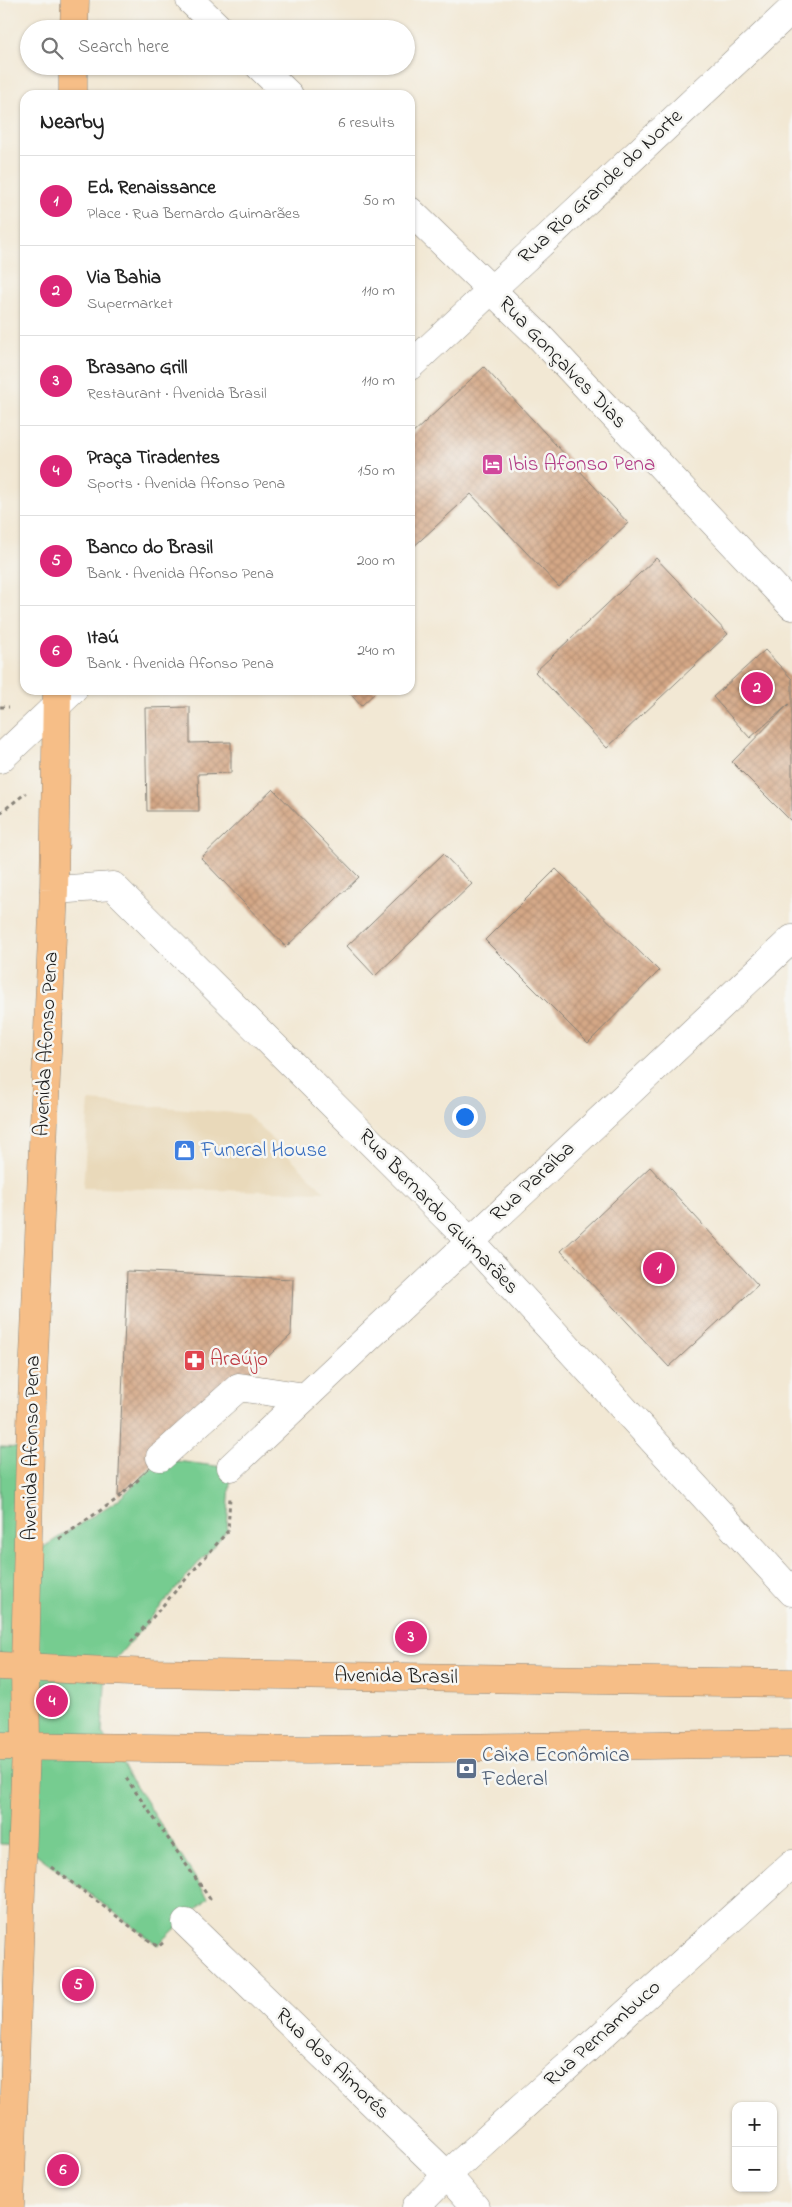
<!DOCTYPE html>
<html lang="en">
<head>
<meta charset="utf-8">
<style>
  body { margin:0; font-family:"Indie Flower",sans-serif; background:#f2f2f2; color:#222 }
  .controls { position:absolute; right:15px; bottom:15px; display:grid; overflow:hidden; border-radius:10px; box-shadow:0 1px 4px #0004 }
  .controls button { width:45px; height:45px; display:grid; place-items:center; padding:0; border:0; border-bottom:1px solid #e0e0e0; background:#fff; color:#222; font:25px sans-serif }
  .you { position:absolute; left:464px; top:1116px; width:18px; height:18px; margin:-12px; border:4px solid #fff; border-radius:50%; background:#1a73e8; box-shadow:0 0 0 8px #1a73e833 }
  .badge { display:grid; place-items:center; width:32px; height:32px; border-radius:50%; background:#db2777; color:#fff; font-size:16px; font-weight:700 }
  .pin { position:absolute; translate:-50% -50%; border:2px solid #fff; box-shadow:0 1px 5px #0006 }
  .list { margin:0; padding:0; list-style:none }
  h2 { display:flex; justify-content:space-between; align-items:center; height:65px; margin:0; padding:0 20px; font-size:21px }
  h2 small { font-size:16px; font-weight:400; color:#767676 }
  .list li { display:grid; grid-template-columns:32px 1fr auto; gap:15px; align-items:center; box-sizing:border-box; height:90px; padding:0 20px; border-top:1px solid #e0e0e0 }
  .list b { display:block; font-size:19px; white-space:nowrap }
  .list p { margin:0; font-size:16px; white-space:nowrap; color:#767676 }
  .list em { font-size:16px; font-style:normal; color:#767676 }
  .icon { flex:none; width:28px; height:28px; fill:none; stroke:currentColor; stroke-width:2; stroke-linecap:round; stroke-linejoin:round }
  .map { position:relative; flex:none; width:792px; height:2207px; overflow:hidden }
  .search { position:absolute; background:#fff; box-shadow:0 1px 4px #0004; left:20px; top:20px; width:395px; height:55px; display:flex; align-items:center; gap:12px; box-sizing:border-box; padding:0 18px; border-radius:28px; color:#767676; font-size:19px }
  .panel { position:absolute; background:#fff; box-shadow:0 1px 4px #0004; left:20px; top:90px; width:395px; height:605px; border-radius:15px }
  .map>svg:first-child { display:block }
</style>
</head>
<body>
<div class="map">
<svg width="792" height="2207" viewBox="0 0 792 2207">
  <defs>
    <pattern id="building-cross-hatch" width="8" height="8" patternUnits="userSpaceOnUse" patternTransform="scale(1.25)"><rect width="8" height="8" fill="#d4a786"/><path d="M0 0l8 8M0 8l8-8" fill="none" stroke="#b58f73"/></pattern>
  </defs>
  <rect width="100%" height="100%" fill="#f6f6f2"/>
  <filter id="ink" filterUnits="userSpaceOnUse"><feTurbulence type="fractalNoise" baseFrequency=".02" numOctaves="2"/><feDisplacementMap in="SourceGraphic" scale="10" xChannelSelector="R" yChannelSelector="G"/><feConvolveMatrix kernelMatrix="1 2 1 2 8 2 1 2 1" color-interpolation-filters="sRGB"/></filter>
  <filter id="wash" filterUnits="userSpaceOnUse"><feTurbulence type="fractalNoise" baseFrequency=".0096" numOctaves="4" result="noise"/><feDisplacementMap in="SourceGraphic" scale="20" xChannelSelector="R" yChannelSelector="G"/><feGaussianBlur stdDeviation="1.12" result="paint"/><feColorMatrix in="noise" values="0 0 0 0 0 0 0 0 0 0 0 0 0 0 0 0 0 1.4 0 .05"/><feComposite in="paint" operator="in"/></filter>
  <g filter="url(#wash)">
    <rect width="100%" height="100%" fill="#f2e8d4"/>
    <polygon fill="#e9d9ba" points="89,1101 247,1114 325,1192 83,1188"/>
    <polygon fill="#76cc90" stroke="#497456" points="0,1447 28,1448 34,1553 118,1500 161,1459 231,1468 227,1530 106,1670 102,1733 208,1898 158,1945 24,1845 0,1844"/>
    <g id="blocks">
      <g fill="url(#building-cross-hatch)">
        <polygon points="484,367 628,523 559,587 471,494 410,550 410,436"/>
        <polygon points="656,558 728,634 607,748 535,672"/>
        <polygon points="765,650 792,679 792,822 732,762 789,704 750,738 713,697"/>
        <polygon points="347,690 378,690 361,706"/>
        <polygon points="190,707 190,743 231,742 231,773 198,774 199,811 147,811 145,708"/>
        <polygon points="273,789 359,877 286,947 201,858"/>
        <polygon points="443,854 472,884 375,976 347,946"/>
        <polygon points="556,869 659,971 588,1043 485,940"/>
        <polygon points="650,1167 758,1285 669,1367 561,1251"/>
        <polygon points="127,1271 293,1279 291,1335 118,1497"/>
      </g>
    </g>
  </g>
  <g filter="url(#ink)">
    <use href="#blocks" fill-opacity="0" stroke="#878278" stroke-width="1"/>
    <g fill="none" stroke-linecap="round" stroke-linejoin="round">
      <defs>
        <g id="minor">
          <polyline points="190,0 220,29"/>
          <polyline points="259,66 289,95"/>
          <polyline points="410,211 539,336 792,606"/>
          <polyline points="410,366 792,9"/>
          <polyline points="0,759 73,690"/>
          <polyline points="54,890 113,886 470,1241 792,1592"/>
          <polyline points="160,1457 161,1457 239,1387 305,1397"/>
          <polyline points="231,1467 792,939"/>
          <polyline points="186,1923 447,2175 475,2207"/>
          <polyline points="416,2207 447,2175 792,1864"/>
        </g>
        <g id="major">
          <polyline points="74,29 75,0"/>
          <polyline points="73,95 73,66"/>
          <polyline points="0,1666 151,1673 792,1683"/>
          <polyline points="0,1746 308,1750 792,1743"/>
          <polyline points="10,2207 26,1746 25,1667 30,1448 54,890 57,690"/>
        </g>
      </defs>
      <use href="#minor" stroke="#878278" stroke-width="29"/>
      <use href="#major" stroke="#878278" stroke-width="29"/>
      <g stroke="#878278" stroke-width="3" stroke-dasharray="4 4" stroke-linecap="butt">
        <polyline points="0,707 9,707"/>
        <polyline points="0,813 26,793"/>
        <polyline points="59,1539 117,1499 140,1478"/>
        <polyline points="131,1642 228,1531 230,1497"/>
        <polyline points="126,1778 210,1899 207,1901"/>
        <polyline points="51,1867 158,1947 164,1942"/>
      </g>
      <use href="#minor" stroke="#fff" stroke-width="28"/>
      <use href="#major" stroke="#f6be87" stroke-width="28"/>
    </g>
  </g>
  <defs>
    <symbol id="hotel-square" viewBox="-11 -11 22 22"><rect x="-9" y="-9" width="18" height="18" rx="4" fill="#d1479c" stroke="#f6f6f2"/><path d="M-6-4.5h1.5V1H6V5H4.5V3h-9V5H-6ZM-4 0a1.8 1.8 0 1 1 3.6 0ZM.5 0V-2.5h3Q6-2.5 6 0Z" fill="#fff"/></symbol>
    <symbol id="shop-square" viewBox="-11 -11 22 22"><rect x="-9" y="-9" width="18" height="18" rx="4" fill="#3f7fe0" stroke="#f6f6f2"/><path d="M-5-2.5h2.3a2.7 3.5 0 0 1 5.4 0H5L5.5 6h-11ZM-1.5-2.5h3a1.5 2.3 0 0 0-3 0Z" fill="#fff"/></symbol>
    <symbol id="pharmacy-square" viewBox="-11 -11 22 22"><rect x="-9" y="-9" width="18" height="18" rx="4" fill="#e0444e" stroke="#f6f6f2"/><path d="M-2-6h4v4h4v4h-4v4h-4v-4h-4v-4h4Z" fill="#fff"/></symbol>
    <symbol id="bank-square" viewBox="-11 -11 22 22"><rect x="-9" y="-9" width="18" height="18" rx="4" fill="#5c6f8a" stroke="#f6f6f2"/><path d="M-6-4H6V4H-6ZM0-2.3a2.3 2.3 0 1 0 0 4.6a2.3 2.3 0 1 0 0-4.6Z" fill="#fff"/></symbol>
  </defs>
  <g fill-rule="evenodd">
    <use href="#hotel-square" x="480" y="452" width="25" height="25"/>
    <use href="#shop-square" x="172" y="1138" width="25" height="25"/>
    <use href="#pharmacy-square" x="182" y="1348" width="25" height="25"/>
    <use href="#bank-square" x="454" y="1756" width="25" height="25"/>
  </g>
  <g text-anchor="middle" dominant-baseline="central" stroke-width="5" stroke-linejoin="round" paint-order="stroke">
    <g font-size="21" fill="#1c1c1c" stroke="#f6f6f2">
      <text transform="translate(601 187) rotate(-43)">Rua Rio Grande do Norte</text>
      <text transform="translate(562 363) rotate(46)">Rua Gonçalves Dias</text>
      <text transform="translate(47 1044) rotate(-87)">Avenida Afonso Pena</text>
      <text transform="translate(533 1182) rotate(-43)">Rua Paraíba</text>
      <text transform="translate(438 1212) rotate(46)">Rua Bernardo Guimarães</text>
      <text transform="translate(32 1448) rotate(-89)">Avenida Afonso Pena</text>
      <text transform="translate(396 1677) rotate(1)">Avenida Brasil</text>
      <text transform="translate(603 2034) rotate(-42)">Rua Pernambuco</text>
      <text transform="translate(332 2064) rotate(44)">Rua dos Aimorés</text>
    </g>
    <g font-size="21" fill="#b23c85" stroke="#f6f6f2" text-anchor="start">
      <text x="508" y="465">Ibis Afonso Pena</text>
    </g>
    <g font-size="21" fill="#366cbe" stroke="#f6f6f2" text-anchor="start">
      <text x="201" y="1151">Funeral House</text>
    </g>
    <g font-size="21" fill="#be3a42" stroke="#f6f6f2" text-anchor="start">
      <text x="210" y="1360">Araújo</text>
    </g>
    <g font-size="21" fill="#4e5e75" stroke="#f6f6f2" text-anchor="start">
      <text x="482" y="1756">Caixa Econômica<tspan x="482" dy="24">Federal</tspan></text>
    </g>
  </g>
</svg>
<div class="controls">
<button>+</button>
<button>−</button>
</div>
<div class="you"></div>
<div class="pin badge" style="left:659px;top:1268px">1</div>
<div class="pin badge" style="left:757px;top:688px">2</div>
<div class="pin badge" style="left:411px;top:1637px">3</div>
<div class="pin badge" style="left:52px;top:1701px">4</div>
<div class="pin badge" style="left:78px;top:1985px">5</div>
<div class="pin badge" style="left:63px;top:2170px">6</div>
<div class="search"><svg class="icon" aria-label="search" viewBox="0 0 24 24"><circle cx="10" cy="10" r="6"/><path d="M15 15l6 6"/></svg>Search here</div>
<section class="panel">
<h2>Nearby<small>6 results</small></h2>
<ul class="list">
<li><span class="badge">1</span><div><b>Ed. Renaissance</b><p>Place · Rua Bernardo Guimarães</p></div><em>50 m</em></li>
<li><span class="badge">2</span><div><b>Via Bahia</b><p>Supermarket</p></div><em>110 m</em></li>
<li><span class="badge">3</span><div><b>Brasano Grill</b><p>Restaurant · Avenida Brasil</p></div><em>110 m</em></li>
<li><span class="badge">4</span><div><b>Praça Tiradentes</b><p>Sports · Avenida Afonso Pena</p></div><em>150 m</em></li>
<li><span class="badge">5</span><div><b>Banco do Brasil</b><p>Bank · Avenida Afonso Pena</p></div><em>200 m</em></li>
<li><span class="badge">6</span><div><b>Itaú</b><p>Bank · Avenida Afonso Pena</p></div><em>240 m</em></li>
</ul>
</section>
</div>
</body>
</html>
